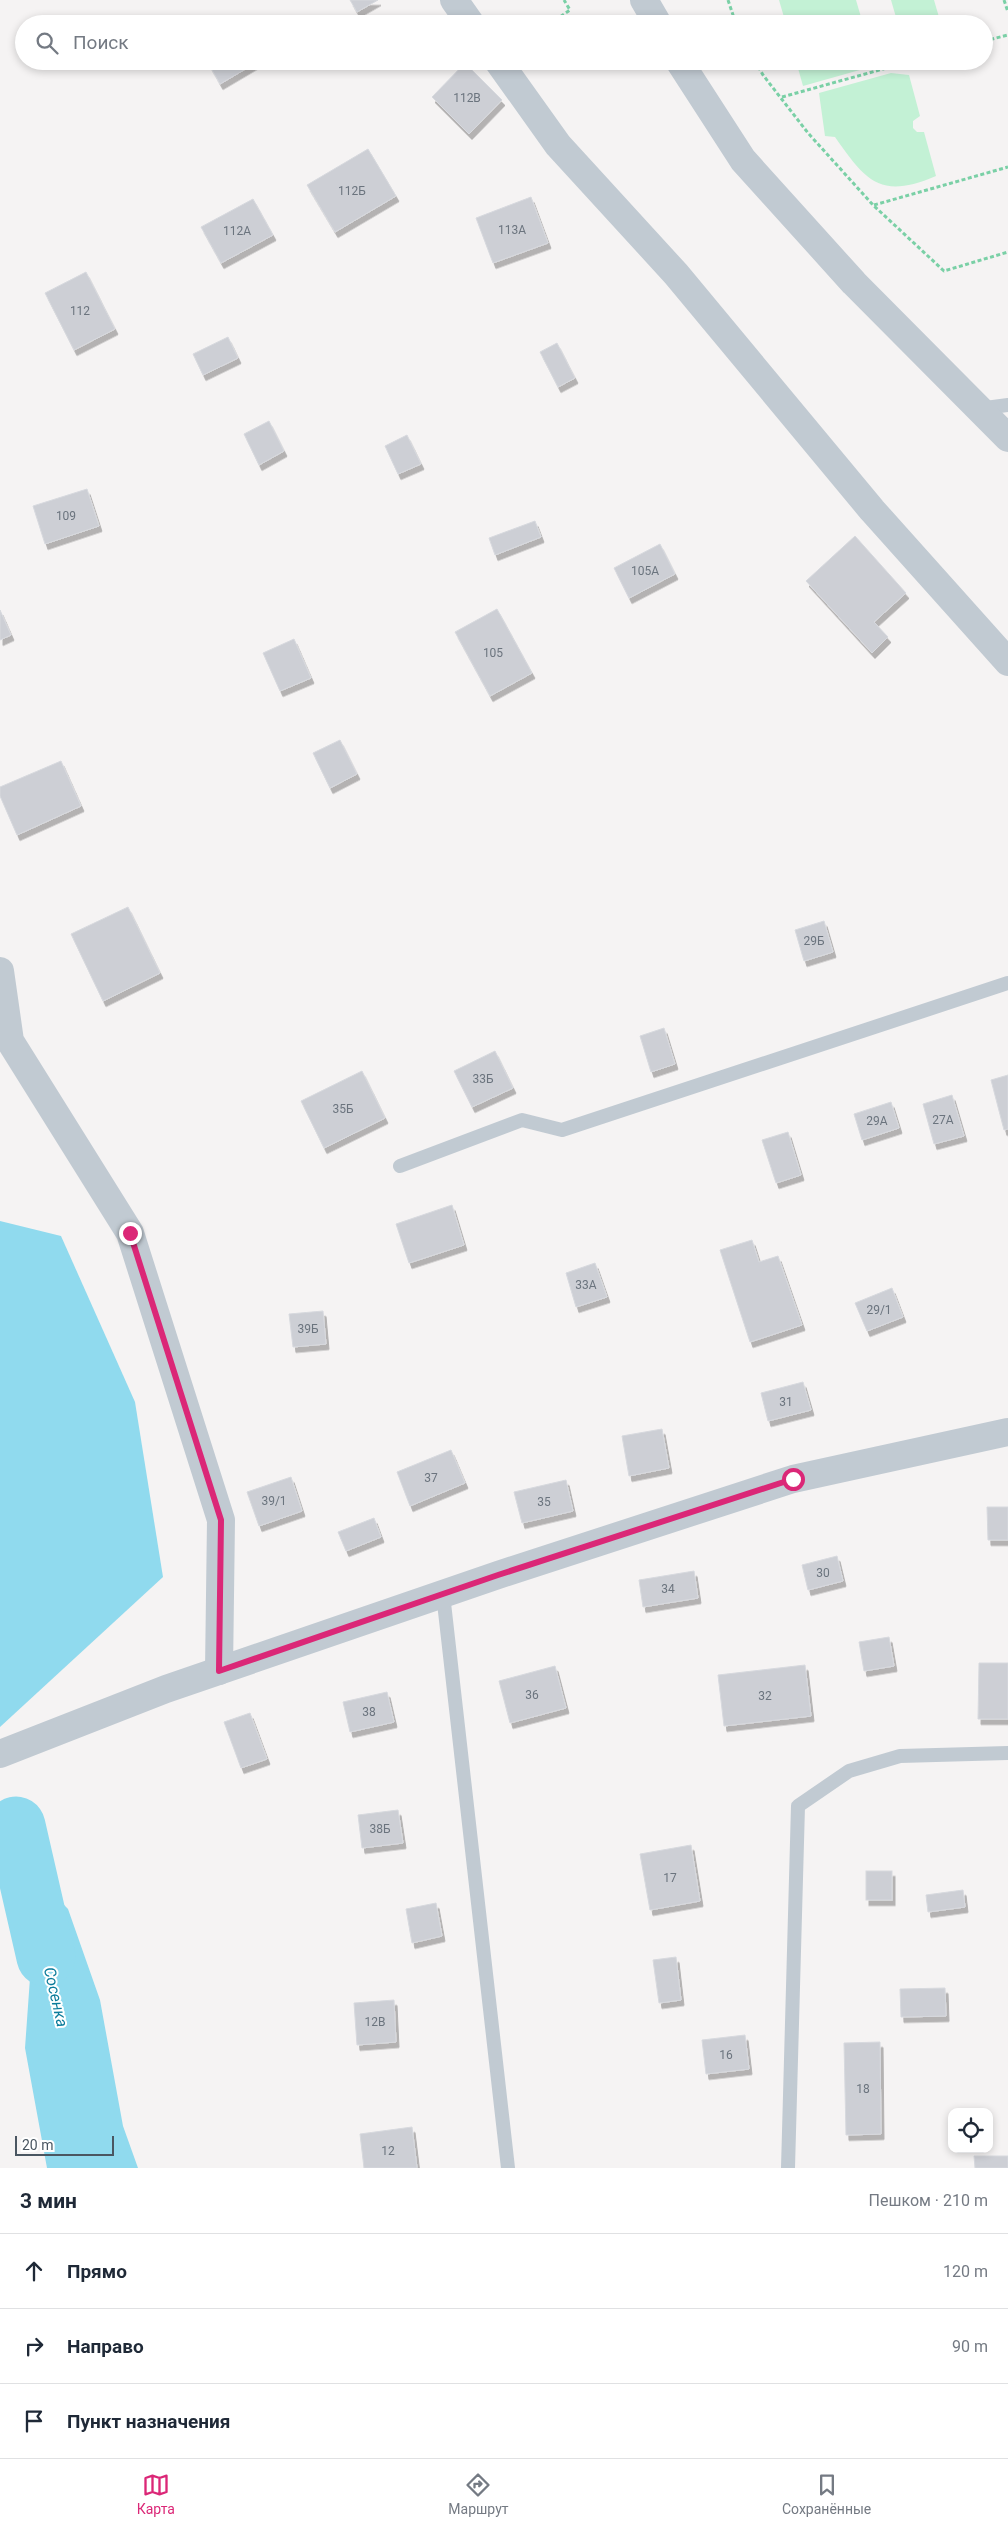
<!DOCTYPE html>
<html lang="ru">
<head>
<meta charset="utf-8">
<style>
  body { margin:0; font-family:Roboto,sans-serif; background:#f2f2f3; color:#1f2937 }
  .controls { position:absolute; right:15px; bottom:15px; display:grid; overflow:hidden; border-radius:10px; box-shadow:0 2px 8px #0003 }
  .controls button { width:45px; height:45px; display:grid; place-items:center; padding:0; border:0; border-bottom:1px solid #e0e1e3; background:#fff; color:#1f2937; font:25px sans-serif }
  .scale { position:absolute; left:15px; bottom:12px; width:99px; box-sizing:border-box; padding-left:5px; border:2px solid #4a5661; border-top:0; font-size:14px; line-height:18px; white-space:nowrap; color:#4a5661; -webkit-text-stroke:4px #fff; paint-order:stroke }
  .stop { position:absolute; width:15px; height:15px; margin:-11px; border:4px solid #db2777; border-radius:50%; background:#fff }
  .stop.end { background:#db2777; border-color:#fff; box-shadow:0 1px 5px #0008 }
  .list { margin:0; padding:0; list-style:none }
  h2 { display:flex; justify-content:space-between; align-items:center; height:65px; margin:0; padding:0 20px; font-size:21px }
  h2 small { font-size:16px; font-weight:400; color:#747a83 }
  .list li { display:grid; grid-template-columns:32px 1fr auto; gap:15px; align-items:center; box-sizing:border-box; height:75px; padding:0 20px; border-top:1px solid #e0e1e3 }
  .list b { display:block; font-size:19px; white-space:nowrap }
  .list em { font-size:16px; font-style:normal; color:#747a83 }
  .icon { flex:none; width:28px; height:28px; fill:none; stroke:currentColor; stroke-width:2; stroke-linecap:round; stroke-linejoin:round }
  .map { position:relative; flex:none; width:1008px; height:2168px; overflow:hidden }
  .search { position:absolute; background:#fff; box-shadow:0 2px 8px #0003; left:15px; right:15px; top:15px; height:55px; display:flex; align-items:center; gap:12px; box-sizing:border-box; padding:0 18px; border-radius:28px; color:#747a83; font-size:19px }
  .sheet { height:290px; background:#fff }
  nav { display:flex; justify-content:space-around; align-items:center; box-sizing:border-box; height:70px; border-top:1px solid #e0e1e3; background:#fff; font-size:14px; color:#747a83 }
  nav a { display:grid; justify-items:center; gap:2px }
  nav .on { color:#db2777 }
  .map>svg:first-child { display:block }
</style>
</head>
<body>
<div class="map">
<svg width="1008" height="2168" viewBox="0 0 1008 2168">
  <defs>
    <filter id="shadow"><feDropShadow dx="3" dy="5.5" stdDeviation="0" flood-color="#0004"/></filter>
  </defs>
  <rect width="100%" height="100%" fill="#f5f3f3"/>
  <g fill="#c3f1d5">
    <polygon points="779,0 856,0 863,24 786,24"/>
    <polygon points="891,0 934,0 941,24 898,24"/>
    <polygon points="796,61 873,61 874,66 803,86"/>
    <path d="M891 73 909 75 920 116 913 121V128L917 132H924L936 176C880 200 866 181 835 137L825 136 819 93Z"/>
  </g>
  <g fill="#90daee">
    <polygon points="0,1221 61,1236 135,1402 163,1577 0,1727"/>
    <polygon points="37,1877 68,1909 100,2000 123,2126 138,2168 47,2168 25,2048 30,1978 13,1881"/>
  </g>
  <g fill="none" stroke-linecap="round" stroke-linejoin="round">
    <polyline stroke="#90daee" stroke-width="59" points="16,1826 46,1957"/>
  </g>
  <g fill="#cdcfd5" stroke="#d7d9de" filter="url(#shadow)">
    <polygon points="350,0 378,0 357,12"/>
    <polygon points="207,61 259,61 220,84"/>
    <polygon points="465,63 502,100 469,134 432,97"/>
    <polygon points="368,149 396,196 335,232 307,185"/>
    <polygon points="531,197 548,243 493,263 476,218"/>
    <polygon points="253,199 273,235 221,263 201,227"/>
    <polygon points="86,272 115,329 74,350 45,293"/>
    <polygon points="228,337 238,358 203,375 193,354"/>
    <polygon points="557,343 575,378 558,387 540,352"/>
    <polygon points="269,421 284,451 259,465 244,434"/>
    <polygon points="407,435 421,464 398,474 385,446"/>
    <polygon points="87,489 99,526 45,544 33,506"/>
    <polygon points="535,521 541,537 495,555 489,538"/>
    <polygon points="855,536 906,593 874,622 888,637 872,653 806,581"/>
    <polygon points="660,544 675,574 629,598 614,568"/>
    <polygon points="497,609 532,673 490,696 455,632"/>
    <polygon points="0,610 11,635 0,640"/>
    <polygon points="294,639 311,678 280,691 263,653"/>
    <polygon points="340,740 357,774 330,788 313,753"/>
    <polygon points="61,761 81,806 17,835 0,796 0,787"/>
    <polygon points="128,907 160,973 103,1001 71,934"/>
    <polygon points="824,921 833,952 804,961 795,930"/>
    <polygon points="664,1028 675,1064 651,1072 640,1036"/>
    <polygon points="495,1051 513,1088 472,1107 454,1071"/>
    <polygon points="362,1071 385,1118 324,1148 301,1101"/>
    <polygon points="1008,1075 1008,1129 1004,1130 991,1080"/>
    <polygon points="952,1095 964,1136 934,1144 923,1104"/>
    <polygon points="891,1102 899,1128 862,1140 854,1114"/>
    <polygon points="788,1132 801,1175 776,1183 762,1140"/>
    <polygon points="452,1205 464,1245 409,1263 396,1224"/>
    <polygon points="752,1240 759,1262 778,1256 802,1325 750,1342 720,1250"/>
    <polygon points="595,1263 607,1297 576,1307 566,1273"/>
    <polygon points="892,1288 903,1317 867,1331 855,1303"/>
    <polygon points="323,1311 326,1344 293,1347 289,1314"/>
    <polygon points="803,1382 811,1410 768,1421 761,1393"/>
    <polygon points="662,1429 669,1468 629,1476 622,1436"/>
    <polygon points="451,1450 465,1483 410,1506 397,1472"/>
    <polygon points="291,1477 302,1511 259,1526 247,1492"/>
    <polygon points="566,1480 573,1511 522,1523 514,1492"/>
    <polygon points="987,1507 1008,1507 1008,1540 988,1540"/>
    <polygon points="374,1518 381,1537 346,1551 338,1532"/>
    <polygon points="837,1556 843,1581 808,1590 802,1565"/>
    <polygon points="694,1571 698,1598 643,1607 639,1580"/>
    <polygon points="889,1637 894,1666 864,1671 859,1642"/>
    <polygon points="979,1663 1008,1663 1008,1719 978,1719"/>
    <polygon points="805,1665 811,1716 724,1726 718,1675"/>
    <polygon points="555,1666 566,1708 510,1723 499,1681"/>
    <polygon points="387,1692 394,1722 350,1732 343,1702"/>
    <polygon points="250,1713 267,1759 241,1768 224,1722"/>
    <polygon points="398,1810 403,1843 362,1848 358,1815"/>
    <polygon points="691,1845 700,1901 650,1910 640,1854"/>
    <rect x="866" y="1871" width="26" height="29"/>
    <polygon points="963,1890 965,1907 928,1912 926,1895"/>
    <polygon points="436,1903 442,1936 412,1943 406,1909"/>
    <polygon points="676,1957 681,2000 659,2003 653,1960"/>
    <polygon points="945,1988 946,2016 901,2017 900,1989"/>
    <polygon points="394,2000 396,2042 357,2045 354,2003"/>
    <polygon points="745,2035 749,2069 706,2074 702,2040"/>
    <polygon points="880,2042 881,2134 846,2135 844,2043"/>
    <polygon points="412,2127 417,2168 364,2168 360,2134"/>
    <polygon points="974,2156 1008,2156 1008,2168 975,2168"/>
  </g>
  <g fill="none" stroke-linecap="round" stroke-linejoin="round">
    <g stroke="#7ad0a6" stroke-width="3" stroke-dasharray="4 2.5" stroke-linecap="butt">
      <polyline points="728,0 736,24"/>
      <polyline points="1004,0 1008,12"/>
      <polyline points="550,24 570,10 564,0"/>
      <polyline points="984,41 1008,35"/>
      <polyline points="755,61 763,75 808,133 873,205 944,271 1008,252"/>
      <polyline points="782,97 912,61"/>
      <polyline points="874,205 1008,167"/>
    </g>
    <g stroke="#c1cad2" stroke-width="14">
      <polyline points="978,409 1008,405"/>
      <polyline points="400,1166 522,1120 562,1130 1008,983"/>
      <polyline points="443,1594 508,2168"/>
      <polyline points="788,2168 798,1806 849,1771 900,1756 1008,1753"/>
    </g>
    <g stroke="#c1cad2" stroke-width="28">
      <polyline points="454,0 471,24"/>
      <polyline points="644,0 658,24"/>
      <polyline points="498,61 558,145 676,274 872,510 1008,662"/>
      <polyline points="679,61 743,160 854,283 1008,438"/>
      <polyline points="0,971 10,1041 130,1233 221,1520 219,1671"/>
      <polyline points="0,1754 166,1689 498,1575 793,1479 1008,1432"/>
    </g>
  </g>
  <g fill="none" stroke-linecap="round" stroke-linejoin="round">
    <polyline stroke="#db2777" stroke-width="6" points="130,1233 221,1520 219,1671 498,1575 793,1479"/>
  </g>
  <g text-anchor="middle" dominant-baseline="central" stroke-width="4" stroke-linejoin="round" paint-order="stroke">
    <g font-size="12" fill="#6b747e">
      <text x="467" y="98">112В</text>
      <text x="352" y="191">112Б</text>
      <text x="512" y="230">113А</text>
      <text x="237" y="231">112А</text>
      <text x="80" y="311">112</text>
      <text x="66" y="516">109</text>
      <text x="645" y="571">105А</text>
      <text x="493" y="653">105</text>
      <text x="814" y="941">29Б</text>
      <text x="483" y="1079">33Б</text>
      <text x="343" y="1109">35Б</text>
      <text x="943" y="1120">27А</text>
      <text x="877" y="1121">29А</text>
      <text x="586" y="1285">33А</text>
      <text x="879" y="1310">29/1</text>
      <text x="308" y="1329">39Б</text>
      <text x="786" y="1402">31</text>
      <text x="431" y="1478">37</text>
      <text x="274" y="1501">39/1</text>
      <text x="544" y="1502">35</text>
      <text x="823" y="1573">30</text>
      <text x="668" y="1589">34</text>
      <text x="532" y="1695">36</text>
      <text x="765" y="1696">32</text>
      <text x="369" y="1712">38</text>
      <text x="380" y="1829">38Б</text>
      <text x="670" y="1878">17</text>
      <text x="375" y="2022">12В</text>
      <text x="726" y="2055">16</text>
      <text x="863" y="2089">18</text>
      <text x="388" y="2151">12</text>
    </g>
    <g font-size="16" font-style="italic" fill="#0c7c9b" stroke="#fff">
      <text transform="translate(56 1997) rotate(77)">Сосенка</text>
    </g>
  </g>
</svg>
<div class="controls">
<button><svg class="icon" aria-label="locate" viewBox="0 0 24 24"><circle cx="12" cy="12" r="6"/><path d="M12 2v4M12 18v4M2 12h4M18 12h4"/></svg></button>
</div>
<div class="scale">20 m</div>
<div class="stop" style="left:793px;top:1479px"></div>
<div class="stop end" style="left:130px;top:1233px"></div>
<div class="search"><svg class="icon" aria-label="search" viewBox="0 0 24 24"><circle cx="10" cy="10" r="6"/><path d="M15 15l6 6"/></svg>Поиск</div>
</div>
<section class="sheet">
<h2>3 мин<small>Пешком · 210 m</small></h2>
<ul class="list">
<li><svg class="icon" aria-label="ahead" viewBox="0 0 24 24"><path d="M12 20V5M6 11l6-6 6 6"/></svg><div><b>Прямо</b></div><em>120 m</em></li>
<li><svg class="icon" aria-label="right" viewBox="0 0 24 24"><path d="M7 20v-9h11M14 6l5 5-5 5"/></svg><div><b>Направо</b></div><em>90 m</em></li>
<li><svg class="icon" aria-label="arrive" viewBox="0 0 24 24"><path d="M6 21V4h12l-3 4 3 4H6"/></svg><div><b>Пункт назначения</b></div></li>
</ul>
</section>
<nav>
<a class="on"><svg class="icon" aria-label="map" viewBox="0 0 24 24"><path d="M3 6l6-2 6 2 6-2v14l-6 2-6-2-6 2zM9 4v14M15 6v14"/></svg>Карта</a>
<a><svg class="icon" aria-label="directions" viewBox="0 0 24 24"><path d="M12 3l9 9-9 9-9-9zM9 14v-3h6M13 9l2 2-2 2"/></svg>Маршрут</a>
<a><svg class="icon" aria-label="saved" viewBox="0 0 24 24"><path d="M7 4h10v16l-5-4-5 4z"/></svg>Сохранённые</a>
</nav>
</body>
</html>
